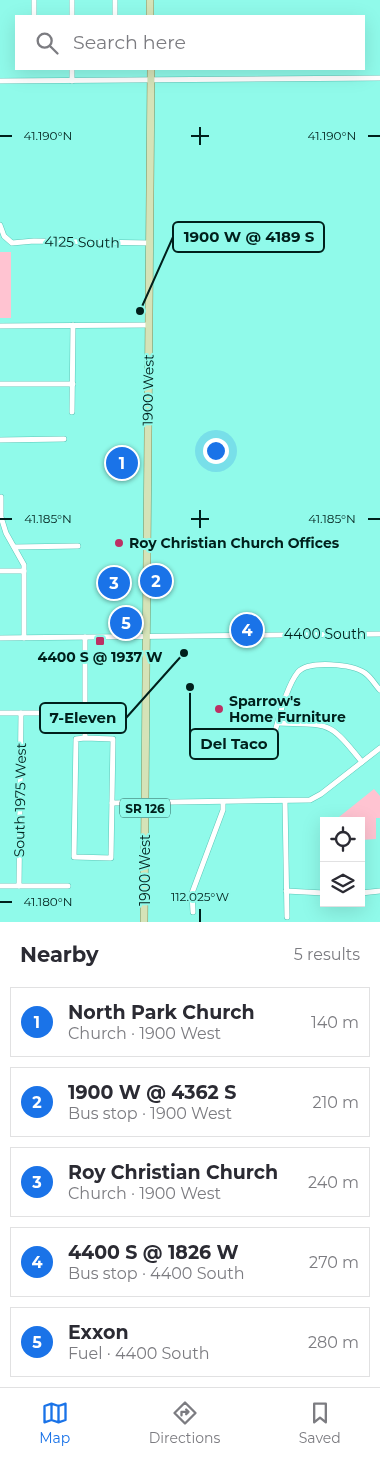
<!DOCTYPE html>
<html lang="en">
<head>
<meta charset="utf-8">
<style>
  body { margin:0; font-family:Montserrat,sans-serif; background:#f7f7f7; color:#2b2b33 }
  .controls { position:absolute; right:15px; bottom:15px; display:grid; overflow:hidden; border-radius:0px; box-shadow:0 5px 20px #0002 }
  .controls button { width:45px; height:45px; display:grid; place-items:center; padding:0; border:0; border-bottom:1px solid #e1e1e2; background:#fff; color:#2b2b33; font:25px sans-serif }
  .you { position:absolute; left:215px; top:450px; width:18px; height:18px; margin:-12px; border:4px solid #fff; border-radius:50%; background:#1a73e8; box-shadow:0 0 0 8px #1a73e833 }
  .badge { display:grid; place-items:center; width:32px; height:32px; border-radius:50%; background:#1a73e8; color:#fff; font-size:16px; font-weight:700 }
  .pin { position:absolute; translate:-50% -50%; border:2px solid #fff; box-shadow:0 1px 5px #0006 }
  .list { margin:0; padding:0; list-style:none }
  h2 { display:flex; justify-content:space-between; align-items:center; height:65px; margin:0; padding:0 20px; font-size:21px }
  h2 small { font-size:16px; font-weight:400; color:#7c7c81 }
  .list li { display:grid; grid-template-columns:32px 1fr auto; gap:15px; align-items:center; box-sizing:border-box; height:70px; margin:0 10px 10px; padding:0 10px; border:1px solid #e1e1e2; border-radius:0px }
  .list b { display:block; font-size:19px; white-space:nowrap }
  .list p { margin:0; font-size:16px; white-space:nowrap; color:#7c7c81 }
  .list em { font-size:16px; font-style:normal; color:#7c7c81 }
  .icon { flex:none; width:28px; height:28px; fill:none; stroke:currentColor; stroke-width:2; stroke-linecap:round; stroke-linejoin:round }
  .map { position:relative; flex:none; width:380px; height:922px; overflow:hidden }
  .search { position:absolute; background:#fff; box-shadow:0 5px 20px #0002; left:15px; right:15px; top:15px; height:55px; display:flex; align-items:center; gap:12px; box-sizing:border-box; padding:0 18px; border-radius:0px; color:#7c7c81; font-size:19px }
  .sheet { height:465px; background:#fff }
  nav { display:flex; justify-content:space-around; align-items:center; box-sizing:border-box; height:70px; border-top:1px solid #e1e1e2; background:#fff; font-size:14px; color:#7c7c81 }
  nav a { display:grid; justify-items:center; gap:2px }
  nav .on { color:#1a73e8 }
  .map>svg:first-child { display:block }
</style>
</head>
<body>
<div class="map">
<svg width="380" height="922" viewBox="0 0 380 922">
  <rect width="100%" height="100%" fill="#90faea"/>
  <g fill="#ffc3d1">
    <rect x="0" y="252" width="11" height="66"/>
    <polygon points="374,789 380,796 380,818 376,818 376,839 361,840 361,821 334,821"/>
  </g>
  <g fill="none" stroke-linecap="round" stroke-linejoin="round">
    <defs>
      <g id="minor">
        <polyline points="72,0 72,16"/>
        <polyline points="34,16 34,0"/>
        <polyline points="115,16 115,0"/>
        <polyline points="0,81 380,78"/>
        <polyline points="72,81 72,69"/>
        <polyline points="0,225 4,236 12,243 34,241 150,243"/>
        <polyline points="0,326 149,325"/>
        <polyline points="0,384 73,384"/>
        <polyline points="72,412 73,325"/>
        <polyline points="0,440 64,439"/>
        <polyline points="1,497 1,517 6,533 24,565 24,638"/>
        <polyline points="15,547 78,546"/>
        <polyline points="0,571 24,571"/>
        <polyline points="0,638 380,634"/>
        <polyline points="0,713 85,713"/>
        <path d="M278 723C331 725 328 720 362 762"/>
        <polyline points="85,738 113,739 111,858 74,857 76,739 85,738 85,637"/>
        <path d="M273 745V738C279 719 286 687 298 672 309 660 352 664 365 673 371 677 375 685 380 690"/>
        <polyline points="285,801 287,917"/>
        <polyline points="112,803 310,800 321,794 380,748"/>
        <polyline points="0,886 68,886"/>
        <polyline points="19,886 21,713"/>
        <polyline points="286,891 324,893"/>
        <polyline points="361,893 380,891"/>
        <polyline points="193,912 192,893 223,810 223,802"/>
      </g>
      <g id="major">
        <polyline points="150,0 150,16"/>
        <polyline points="144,922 151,69"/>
      </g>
    </defs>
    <use href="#minor" stroke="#5cc7b8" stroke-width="6"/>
    <use href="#major" stroke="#789362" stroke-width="8"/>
    <use href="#minor" stroke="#fff" stroke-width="5"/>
    <use href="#major" stroke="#d5e3b8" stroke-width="7"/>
  </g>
  <path fill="none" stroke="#00201c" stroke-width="2" d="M200 127V145M0 136H12M191 136H209M368 136H380M200 510V528M0 519H12M191 519H209M368 519H380M0 902H12M200 909V922"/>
  <g fill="#bc3064" stroke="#90faea" stroke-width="2">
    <circle cx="119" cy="543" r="5"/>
    <rect x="95" y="636" width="10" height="10" rx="2.5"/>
    <circle cx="219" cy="709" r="5"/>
  </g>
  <g text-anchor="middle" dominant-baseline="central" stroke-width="4" stroke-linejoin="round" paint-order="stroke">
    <rect fill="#90faea" stroke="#2b615a" stroke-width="1" x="120" y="798.5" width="50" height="19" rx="4"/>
    <g font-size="12" font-weight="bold" fill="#00201c">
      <text x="145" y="808">SR 126</text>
    </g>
    <g font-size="14" fill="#00201c" stroke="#90faea">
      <text transform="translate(82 242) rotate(1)">4125 South</text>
      <text transform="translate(148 390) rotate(-89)">1900 West</text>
      <text x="325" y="634">4400 South</text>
      <text transform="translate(20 800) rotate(-89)">South 1975 West</text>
      <text transform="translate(145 870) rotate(-90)">1900 West</text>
    </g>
    <g font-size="14" font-weight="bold" fill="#00201c" stroke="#90faea" text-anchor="start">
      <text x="129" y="543">Roy Christian Church Offices</text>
      <text x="100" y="657" text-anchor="middle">4400 S @ 1937 W</text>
      <text x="229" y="701">Sparrow's<tspan x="229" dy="16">Home Furniture</tspan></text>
    </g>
  </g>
  <g font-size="12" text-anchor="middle" fill="#00201c" stroke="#90faea" stroke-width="4" stroke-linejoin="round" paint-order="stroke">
    <text x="48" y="140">41.190°N</text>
    <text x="332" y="140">41.190°N</text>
    <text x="48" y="523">41.185°N</text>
    <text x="332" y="523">41.185°N</text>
    <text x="200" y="901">112.025°W</text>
    <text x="48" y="906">41.180°N</text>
  </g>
  <path fill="none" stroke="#00201c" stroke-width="2" d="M140 311L173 237M184 653L126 718M190 687L190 744"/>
  <g fill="#00201c" stroke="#90faea" stroke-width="2">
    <circle cx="140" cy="311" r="5"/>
    <circle cx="184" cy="653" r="5"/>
    <circle cx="190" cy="687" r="5"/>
  </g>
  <g fill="#90faea" stroke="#00201c" stroke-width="2">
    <rect x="173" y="222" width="151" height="30" rx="5"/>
    <rect x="40" y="703" width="86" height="30" rx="5"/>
    <rect x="190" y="729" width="88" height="30" rx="5"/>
  </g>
  <g font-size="15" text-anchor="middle" font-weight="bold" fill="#00201c">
    <text x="249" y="242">1900 W @ 4189 S</text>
    <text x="83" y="723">7-Eleven</text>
    <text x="234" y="749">Del Taco</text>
  </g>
</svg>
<div class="controls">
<button><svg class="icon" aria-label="locate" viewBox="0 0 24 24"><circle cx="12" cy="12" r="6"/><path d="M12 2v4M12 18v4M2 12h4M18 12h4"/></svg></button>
<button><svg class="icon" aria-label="layers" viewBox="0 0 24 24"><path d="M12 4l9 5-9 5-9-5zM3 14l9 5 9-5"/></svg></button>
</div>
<div class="you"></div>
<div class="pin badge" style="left:122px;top:463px">1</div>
<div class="pin badge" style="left:156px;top:581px">2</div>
<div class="pin badge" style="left:114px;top:583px">3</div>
<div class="pin badge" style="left:247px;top:630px">4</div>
<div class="pin badge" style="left:126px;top:623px">5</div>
<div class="search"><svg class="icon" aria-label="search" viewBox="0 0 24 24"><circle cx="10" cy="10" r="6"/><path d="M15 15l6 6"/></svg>Search here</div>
</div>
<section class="sheet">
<h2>Nearby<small>5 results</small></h2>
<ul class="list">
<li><span class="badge">1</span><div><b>North Park Church</b><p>Church · 1900 West</p></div><em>140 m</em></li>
<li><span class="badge">2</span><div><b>1900 W @ 4362 S</b><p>Bus stop · 1900 West</p></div><em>210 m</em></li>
<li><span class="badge">3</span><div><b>Roy Christian Church</b><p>Church · 1900 West</p></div><em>240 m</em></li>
<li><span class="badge">4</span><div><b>4400 S @ 1826 W</b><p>Bus stop · 4400 South</p></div><em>270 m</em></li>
<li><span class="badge">5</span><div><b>Exxon</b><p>Fuel · 4400 South</p></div><em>280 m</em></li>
</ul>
</section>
<nav>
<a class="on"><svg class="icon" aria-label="map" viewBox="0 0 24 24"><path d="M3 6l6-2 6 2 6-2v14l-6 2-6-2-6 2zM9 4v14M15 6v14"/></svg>Map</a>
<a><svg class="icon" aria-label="directions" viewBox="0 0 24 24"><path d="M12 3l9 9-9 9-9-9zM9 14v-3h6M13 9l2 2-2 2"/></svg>Directions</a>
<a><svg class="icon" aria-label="saved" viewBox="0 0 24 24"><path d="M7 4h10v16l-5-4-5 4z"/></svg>Saved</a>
</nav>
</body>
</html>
